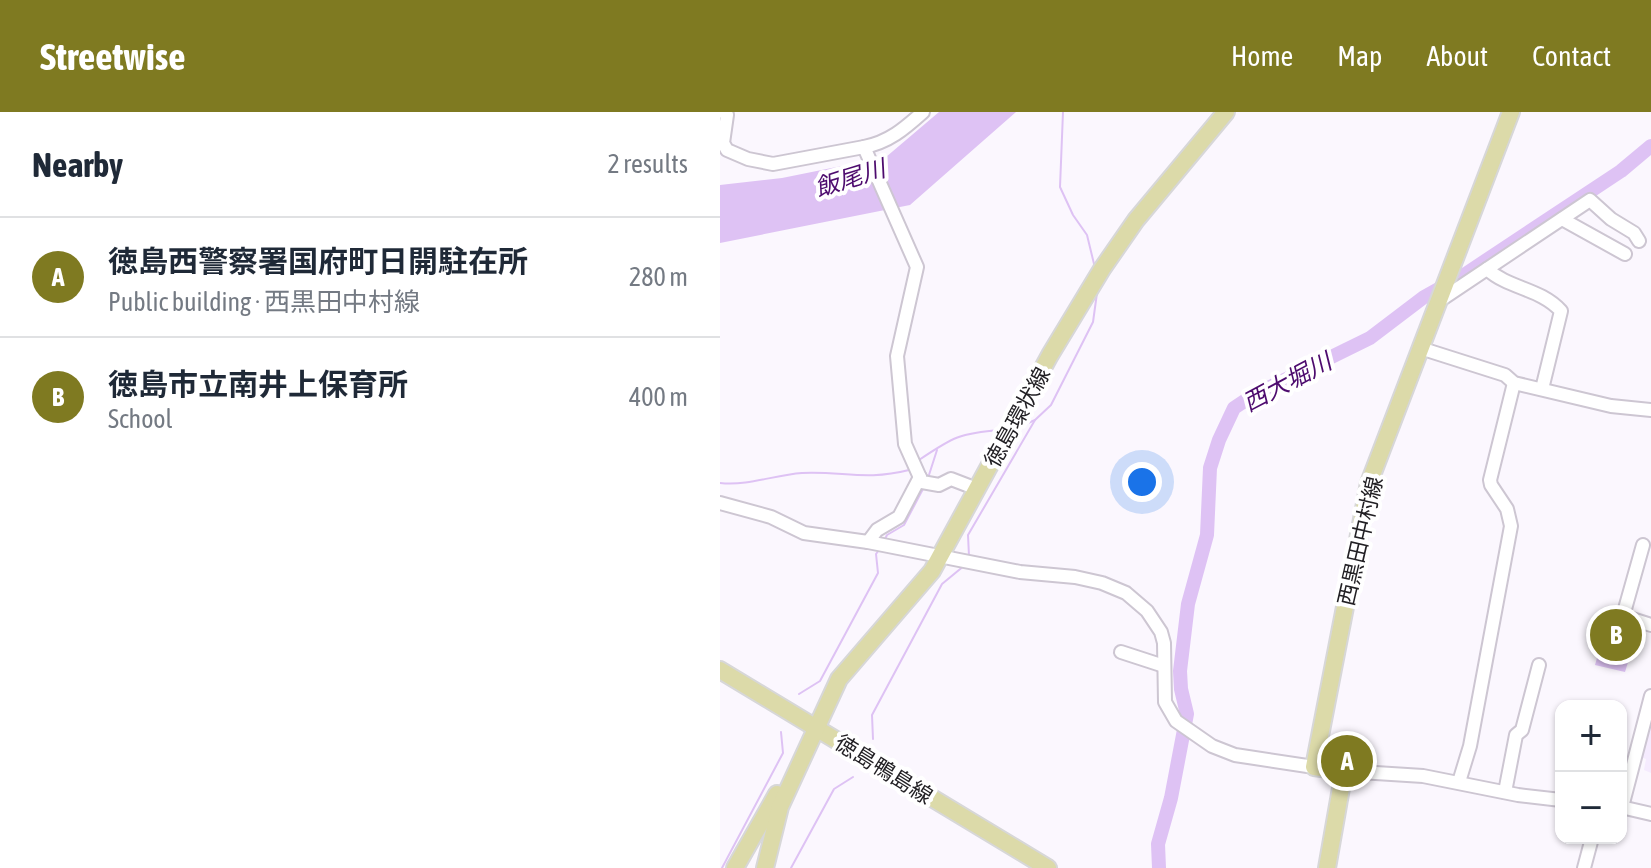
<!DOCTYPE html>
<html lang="en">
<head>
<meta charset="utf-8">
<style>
  body { margin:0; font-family:"Asap Condensed","Noto Sans JP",sans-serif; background:#f6f6f7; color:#1f2937 }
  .controls { position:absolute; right:24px; bottom:24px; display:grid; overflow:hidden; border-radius:16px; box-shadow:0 2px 6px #0004 }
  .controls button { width:72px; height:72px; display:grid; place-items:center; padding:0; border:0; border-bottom:2px solid #e0e1e3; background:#fff; color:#1f2937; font:40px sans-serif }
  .you { position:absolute; left:422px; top:370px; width:28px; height:28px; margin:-20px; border:6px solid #fff; border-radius:50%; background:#1a73e8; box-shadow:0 0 0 12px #1a73e833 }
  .badge { display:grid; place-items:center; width:52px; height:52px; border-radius:50%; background:#7f7a21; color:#fff; font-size:26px; font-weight:700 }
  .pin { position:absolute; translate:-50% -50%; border:4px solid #fff; box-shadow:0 2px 8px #0006 }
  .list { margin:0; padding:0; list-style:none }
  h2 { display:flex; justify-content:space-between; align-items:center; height:104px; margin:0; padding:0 32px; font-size:34px }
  h2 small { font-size:26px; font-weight:400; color:#747a83 }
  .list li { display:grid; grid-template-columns:52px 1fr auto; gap:24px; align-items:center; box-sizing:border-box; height:120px; padding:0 32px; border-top:2px solid #e0e1e3 }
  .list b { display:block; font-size:30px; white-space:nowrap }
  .list p { margin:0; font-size:26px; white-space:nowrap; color:#747a83 }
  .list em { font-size:26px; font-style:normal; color:#747a83 }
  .map { position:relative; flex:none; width:931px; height:756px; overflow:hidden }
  header { display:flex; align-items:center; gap:48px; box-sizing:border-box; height:112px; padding:0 40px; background:#7f7a21; color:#fff }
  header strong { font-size:38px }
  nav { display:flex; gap:44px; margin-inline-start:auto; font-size:28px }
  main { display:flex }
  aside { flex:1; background:#fff }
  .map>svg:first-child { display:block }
</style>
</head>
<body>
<header>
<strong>Streetwise</strong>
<nav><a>Home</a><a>Map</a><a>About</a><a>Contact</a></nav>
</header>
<main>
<aside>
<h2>Nearby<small>2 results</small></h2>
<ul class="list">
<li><span class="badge">A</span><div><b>徳島西警察署国府町日開駐在所</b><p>Public building · 西黒田中村線</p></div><em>280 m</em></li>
<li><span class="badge">B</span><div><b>徳島市立南井上保育所</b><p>School</p></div><em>400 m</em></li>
</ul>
</aside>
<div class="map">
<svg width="931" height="756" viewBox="0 0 931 756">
  <defs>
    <pattern id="building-cross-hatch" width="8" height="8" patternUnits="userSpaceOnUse" patternTransform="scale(2)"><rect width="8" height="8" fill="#c7c1cc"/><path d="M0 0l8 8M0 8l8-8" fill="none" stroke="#aba6af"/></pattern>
  </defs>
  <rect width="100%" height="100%" fill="#fbf7fe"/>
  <polygon fill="#f5ebfe" points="931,593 931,661 924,658 926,647 918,644"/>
  <g fill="#dec2f4">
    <polygon points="219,0 296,0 190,93 0,131 0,73 62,66 166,45"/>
    <polygon points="879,539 909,547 905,560 875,553"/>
  </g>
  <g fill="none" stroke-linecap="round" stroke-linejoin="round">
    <g stroke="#dec2f4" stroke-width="2">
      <polyline points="343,0 340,75 353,103 367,123 375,156"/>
      <polyline points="299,315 315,308 331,293 373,210 377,181"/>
      <path d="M199 348C233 325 240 321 281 318"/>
      <polyline points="208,366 217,338"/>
      <path d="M0 371C29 374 54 363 82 361 123 359 146 369 189 358"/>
      <polyline points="164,429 167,423 184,413 204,375"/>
      <polyline points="249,444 248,423 315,308"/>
      <polyline points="79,582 100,569 158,461 156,442 159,438"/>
      <polyline points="153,627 152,603 222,472 245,453"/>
      <polyline points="2,756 63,641 61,620"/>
      <polyline points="71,756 114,677 133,665"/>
    </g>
    <polyline stroke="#dec2f4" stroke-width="14" points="439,756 438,732 451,686 467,602 461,577 460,559 468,492 487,423 490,356 499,328 514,296 532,284 650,226 704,185 747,161 901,59 931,34"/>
  </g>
  <polygon fill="url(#building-cross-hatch)" stroke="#89838e" stroke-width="2" points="607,630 627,636 625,647 604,641"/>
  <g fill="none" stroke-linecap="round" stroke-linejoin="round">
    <defs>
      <g id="minor">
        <polyline points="3,0 7,3 3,31 7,38 28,47 53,52 144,35 197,155 177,244 185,332 202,370 219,373 231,367 257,377"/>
        <path d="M144 35C169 30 184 17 203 0"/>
        <polyline points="842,107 905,142"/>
        <path d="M767 157C789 177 820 176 841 199L822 277"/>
        <polyline points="719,189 870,88 891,107 914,121 919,129"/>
        <polyline points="700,236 785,263 794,271 891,294 931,298"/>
        <polyline points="0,391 51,405 84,421 148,430 300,460 355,465 382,471 406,481 427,499 441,520 444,531 445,590 456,609 492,634 515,643 594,655"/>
        <polyline points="148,430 157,418 179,405 200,365"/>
        <polyline points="923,433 903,504 931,513"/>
        <polyline points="401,540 444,554"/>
        <polyline points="624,659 703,664 798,683 841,688"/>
        <polyline points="739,670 750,634 791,414 787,397 771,373 770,368 794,271"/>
        <polyline points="785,680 796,623 802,618 819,553"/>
        <polyline points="901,695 931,702"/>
        <polyline points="902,695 931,584"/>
        <polyline points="864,756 872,726"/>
      </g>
      <g id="major">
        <polyline points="0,558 328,756"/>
        <polyline points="15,756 57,682"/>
        <polyline points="45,756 60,695 119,567 212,459 330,243 382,157 416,108 506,0"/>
        <polyline points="607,756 624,659 594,655 649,371 791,0"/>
      </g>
    </defs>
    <use href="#minor" stroke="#cdc6d2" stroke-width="16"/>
    <use href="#major" stroke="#d7d7d8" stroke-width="20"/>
    <use href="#minor" stroke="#fff" stroke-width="12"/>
    <use href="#major" stroke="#dcdaa9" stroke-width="16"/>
  </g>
  <g text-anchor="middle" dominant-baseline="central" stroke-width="8" stroke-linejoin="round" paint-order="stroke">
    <g font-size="22" fill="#222024" stroke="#fff">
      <text transform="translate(297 305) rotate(-61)">徳島環状線</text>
      <text transform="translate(640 429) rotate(-77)">西黒田中村線</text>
      <text transform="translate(164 657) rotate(32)">徳島鴨島線</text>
    </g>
    <g font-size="24" font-style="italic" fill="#4d0b6e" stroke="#fff">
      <text transform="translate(130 66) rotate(-17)">飯尾川</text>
      <text transform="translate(567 270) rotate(-28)">西大堀川</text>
    </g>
  </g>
</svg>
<div class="controls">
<button>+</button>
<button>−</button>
</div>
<div class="you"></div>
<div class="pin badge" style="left:627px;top:649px">A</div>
<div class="pin badge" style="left:896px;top:523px">B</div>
</div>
</main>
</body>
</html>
